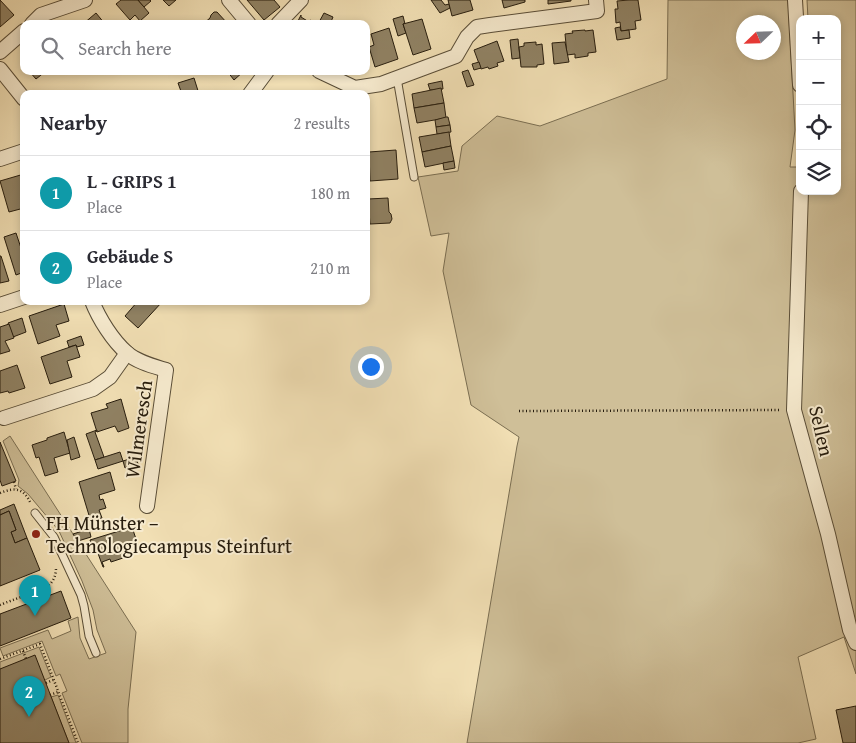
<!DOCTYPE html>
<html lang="en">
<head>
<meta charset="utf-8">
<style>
  body { margin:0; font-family:"Gentium Book Plus",serif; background:#f7f7f7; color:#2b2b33 }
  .controls { position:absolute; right:15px; top:15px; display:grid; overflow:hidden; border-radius:10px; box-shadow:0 2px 8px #0003 }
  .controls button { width:45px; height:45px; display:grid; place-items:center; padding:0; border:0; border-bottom:1px solid #e1e1e2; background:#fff; color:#2b2b33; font:25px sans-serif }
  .compass { position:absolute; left:736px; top:15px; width:45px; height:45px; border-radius:50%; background:#fff; box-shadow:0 2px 8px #0003; rotate:247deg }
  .you { position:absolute; left:370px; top:366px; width:18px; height:18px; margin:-12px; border:4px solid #fff; border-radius:50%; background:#1a73e8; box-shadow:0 0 0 8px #1a73e833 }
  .badge { display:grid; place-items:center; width:32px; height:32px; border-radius:50%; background:#111827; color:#fff; font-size:16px; font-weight:700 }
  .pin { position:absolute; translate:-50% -41px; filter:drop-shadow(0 1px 2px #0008) }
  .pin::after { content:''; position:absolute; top:26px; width:18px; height:15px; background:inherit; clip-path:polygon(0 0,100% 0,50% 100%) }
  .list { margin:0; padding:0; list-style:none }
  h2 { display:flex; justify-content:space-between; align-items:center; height:65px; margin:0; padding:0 20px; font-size:21px }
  h2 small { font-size:16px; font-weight:400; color:#7c7c81 }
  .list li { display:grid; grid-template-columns:32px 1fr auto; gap:15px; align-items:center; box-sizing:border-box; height:75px; padding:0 20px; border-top:1px solid #e1e1e2 }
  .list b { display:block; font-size:19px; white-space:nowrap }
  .list p { margin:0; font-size:16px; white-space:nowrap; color:#7c7c81 }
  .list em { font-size:16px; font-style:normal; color:#7c7c81 }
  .icon { flex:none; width:28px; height:28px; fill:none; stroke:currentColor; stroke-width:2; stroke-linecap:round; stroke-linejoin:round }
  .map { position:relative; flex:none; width:856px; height:743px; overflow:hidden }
  .search { position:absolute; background:#fff; box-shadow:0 2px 8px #0003; left:20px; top:20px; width:350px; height:55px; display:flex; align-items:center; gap:12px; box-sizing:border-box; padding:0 18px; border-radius:10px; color:#7c7c81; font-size:19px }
  .panel { position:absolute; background:#fff; box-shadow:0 2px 8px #0003; left:20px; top:90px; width:350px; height:215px; border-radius:10px }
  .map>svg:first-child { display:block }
</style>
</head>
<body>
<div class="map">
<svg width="856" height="743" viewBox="0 0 856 743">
  <rect width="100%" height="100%" fill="#f2e0b5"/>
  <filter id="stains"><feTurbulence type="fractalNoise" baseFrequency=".004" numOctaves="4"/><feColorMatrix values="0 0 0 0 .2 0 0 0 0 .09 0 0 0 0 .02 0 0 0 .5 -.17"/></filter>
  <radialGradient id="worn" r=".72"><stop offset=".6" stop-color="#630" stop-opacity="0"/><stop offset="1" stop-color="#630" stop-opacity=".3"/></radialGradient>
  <g fill="#cfbf98" stroke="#7a6e52" fill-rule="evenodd">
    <path d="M668 0H788L795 130 790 167H800V191H837V19H808L807 0H856V674L844 637 798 657 816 739 798 743H467L517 446 519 437 471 405 443 271 449 233 431 236 418 177 458 171 462 146 497 116 540 126 667 79ZM744 22H774V52H744Z"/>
    <polygon points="10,436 136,632 128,709 128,743 82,743 62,693 67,691 60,674 56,676 42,641 3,656 0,648 48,630 52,639 71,631 68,621 78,617 80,638 89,659 106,653 97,630 93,610 82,581 59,531 28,494 18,486 19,480 3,441"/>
    <polygon points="39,647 51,677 45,680 0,669 0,662"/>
    <polygon points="58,695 76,743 69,743 51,697"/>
  </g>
  <g fill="#908264" stroke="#261c0d">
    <polygon points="0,0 14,15 0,27"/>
    <polygon points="121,0 138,0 149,13 140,21 135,15 130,20 116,4"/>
    <polygon points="138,0 150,0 151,1 144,7"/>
    <polygon points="163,0 176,0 169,6"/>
    <polygon points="247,0 274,0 280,7 264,20"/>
    <polygon points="431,0 441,0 445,5 449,4 450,8 440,13"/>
    <polygon points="448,0 470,0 473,10 452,16"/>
    <polygon points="502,0 525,0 525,2 504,8"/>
    <polygon points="548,0 571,0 571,1 548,4"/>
    <polygon points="629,0 638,0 641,20 635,21 636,29 621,31 620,22 616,23 615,9 618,9 617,1"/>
    <polygon points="214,12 217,12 228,24 203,24 210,18 211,15"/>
    <polygon points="96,13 105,24 83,24"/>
    <polygon points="324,13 333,17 330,24 318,24"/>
    <polygon points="301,15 301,17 309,22 310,20 317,24 295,24 298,21"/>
    <polygon points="403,16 405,24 403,24 406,33 398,36 393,19"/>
    <polygon points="422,19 431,49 413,55 403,24"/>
    <polygon points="620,27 621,31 629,30 630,38 617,40 615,28"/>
    <polygon points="389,28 398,59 375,67 369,47 374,45 371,34"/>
    <polygon points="585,30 585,31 593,30 596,52 588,53 588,56 575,58 575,54 567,55 565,34 573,33 572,31"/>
    <polygon points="518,39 520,58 512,59 510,40"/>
    <polygon points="497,41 504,61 497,63 498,66 489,69 488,67 481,69 474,50"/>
    <polygon points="536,42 536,45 542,44 544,64 537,65 537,67 521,67 519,47 524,46 524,43"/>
    <polygon points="565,42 569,62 554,64 552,43"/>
    <polygon points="479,62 481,68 474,70 472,64"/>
    <polygon points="468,70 474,85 467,87 462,72"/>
    <polygon points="29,71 46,71 36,79"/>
    <polygon points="227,71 244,71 234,80"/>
    <polygon points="194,78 199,94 182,94 178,83"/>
    <polygon points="442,81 443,89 430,90 428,84"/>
    <polygon points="441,88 444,103 414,108 412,94"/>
    <polygon points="444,103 446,118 417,123 414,108"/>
    <polygon points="446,117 448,117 450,125 436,127 435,120"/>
    <polygon points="450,125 451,132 437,134 436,127"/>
    <polygon points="449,132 451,146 422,152 419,137"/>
    <polygon points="451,146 454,161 425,167 422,152"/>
    <polygon points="396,150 398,179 370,181 369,152"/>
    <polygon points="454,161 455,168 444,170 443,163"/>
    <polygon points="24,174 24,208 9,212 0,181"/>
    <polygon points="388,198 389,212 391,214 392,219 390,223 370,224 368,199"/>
    <polygon points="16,233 24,257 24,272 16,275 4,237"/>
    <polygon points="0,256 1,256 9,281 0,283"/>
    <polygon points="138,301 162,302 138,328 125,316"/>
    <polygon points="64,304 69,321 56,325 60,336 38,344 29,316"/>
    <polygon points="22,318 26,332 13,337 8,323"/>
    <polygon points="9,324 14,338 5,341 10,351 0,354 0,327"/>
    <polygon points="81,336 84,345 77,347 76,345 69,347 67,341"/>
    <polygon points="76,345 80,357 67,361 72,377 50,384 41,357"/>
    <polygon points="17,365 25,388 9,393 8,391 0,393 0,371"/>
    <polygon points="121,399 129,428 118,432 115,426 97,432 91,413 108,408 106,404"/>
    <polygon points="97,430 97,431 95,432 104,457 95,460 86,434"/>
    <polygon points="64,432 70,453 54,458 58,472 45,476 39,457 36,458 32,445 47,440 47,438"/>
    <polygon points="74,437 80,457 71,460 67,440"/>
    <polygon points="0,442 16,481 2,486 0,480"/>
    <polygon points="120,452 123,461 98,469 95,460"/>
    <polygon points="136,457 138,464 125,468 123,461"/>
    <polygon points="110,472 115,490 99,495 100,500 103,499 106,508 99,510 102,518 91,522 79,482"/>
    <polygon points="14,504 27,538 15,543 11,532 16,530 9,511 0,515 0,510"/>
    <polygon points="9,511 16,530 11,532 15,543 27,538 40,570 0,586 0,515"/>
    <polygon points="132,527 139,548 138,548 138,545 121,551 123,558 111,562 110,559 102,562 104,567 103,567 96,548 93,549 90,540"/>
    <polygon points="89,529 91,537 78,541 73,534"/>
    <polygon points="61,591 71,618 0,646 0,614"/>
    <polygon points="35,655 69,743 0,743 0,669"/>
    <polygon points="856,706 856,743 843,743 836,710"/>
  </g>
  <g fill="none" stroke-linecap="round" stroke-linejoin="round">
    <defs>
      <g id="lane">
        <polyline points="397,78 414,177"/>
        <polyline points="35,513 54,537 81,595 84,606 89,636 96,653"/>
      </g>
      <g id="street">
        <polyline points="229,0 249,24"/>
        <polyline points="795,0 800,85"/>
        <polyline points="32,24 41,15 85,0"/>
        <polyline points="278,24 301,0"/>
        <polyline points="0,52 24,31"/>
        <polyline points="0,69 24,99"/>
        <polyline points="319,71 355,88 381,84 456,56 467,37 477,27 490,25 597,11 596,0"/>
        <polyline points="250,94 267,71"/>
        <polyline points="0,159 24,151"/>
        <polyline points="801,191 794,410 828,534 850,630 856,643"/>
        <path d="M92 301C99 319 113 341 127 353 137 362 153 366 166 370L147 506"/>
        <polyline points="0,305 24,297"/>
        <polyline points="4,418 93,389 110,377 127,353"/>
      </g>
    </defs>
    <use href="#lane" stroke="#594d37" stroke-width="9"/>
    <use href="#street" stroke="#594d37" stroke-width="16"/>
    <g stroke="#261c0d" stroke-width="2.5" stroke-dasharray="1 2.5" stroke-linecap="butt">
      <polyline points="519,411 780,410"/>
      <polyline points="14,482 16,489"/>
      <path d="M0 493C15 487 24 488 31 504"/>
      <path d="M0 605C11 600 45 590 51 583 55 578 56 573 56 567"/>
      <polyline points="23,651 26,659"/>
      <polyline points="0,659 40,644 78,743"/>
      <polyline points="46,683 53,680"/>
      <polyline points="50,695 58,692"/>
    </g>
    <use href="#lane" stroke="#f7ebcf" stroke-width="7"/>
    <use href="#street" stroke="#f7ebcf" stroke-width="14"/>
  </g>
  <circle fill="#8f2418" stroke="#f7ebcf" stroke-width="2" cx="36" cy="534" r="5"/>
  <g text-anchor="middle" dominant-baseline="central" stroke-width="4" stroke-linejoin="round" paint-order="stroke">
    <g font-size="20" fill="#261c0d" stroke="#f7ebcf">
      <text transform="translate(138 429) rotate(-82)">Wilmeresch</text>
      <text transform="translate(822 431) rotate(77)">Sellen</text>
    </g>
    <g font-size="20" fill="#261c0d" stroke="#f7ebcf" text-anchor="start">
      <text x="46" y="522">FH Münster –<tspan x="46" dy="23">Technologiecampus Steinfurt</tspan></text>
    </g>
  </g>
  <rect width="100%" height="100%" filter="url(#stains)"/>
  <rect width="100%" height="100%" fill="url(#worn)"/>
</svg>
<div class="controls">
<button>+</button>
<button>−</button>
<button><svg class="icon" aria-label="locate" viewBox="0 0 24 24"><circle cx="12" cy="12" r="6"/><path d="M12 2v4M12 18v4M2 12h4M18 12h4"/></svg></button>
<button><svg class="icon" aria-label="layers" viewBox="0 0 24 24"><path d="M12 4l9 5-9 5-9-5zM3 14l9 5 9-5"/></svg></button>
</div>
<svg class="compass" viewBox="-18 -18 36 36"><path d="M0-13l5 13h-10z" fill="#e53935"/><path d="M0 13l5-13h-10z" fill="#7c7c81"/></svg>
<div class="you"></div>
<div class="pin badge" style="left:35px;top:616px;background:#0f9aa8">1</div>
<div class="pin badge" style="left:29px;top:717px;background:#0f9aa8">2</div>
<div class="search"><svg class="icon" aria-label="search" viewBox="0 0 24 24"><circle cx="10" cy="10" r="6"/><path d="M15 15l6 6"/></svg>Search here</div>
<section class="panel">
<h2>Nearby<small>2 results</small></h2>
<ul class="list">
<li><span class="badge" style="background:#0f9aa8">1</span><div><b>L - GRIPS 1</b><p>Place</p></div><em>180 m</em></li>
<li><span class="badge" style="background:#0f9aa8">2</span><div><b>Gebäude S</b><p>Place</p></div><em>210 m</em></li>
</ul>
</section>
</div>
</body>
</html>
